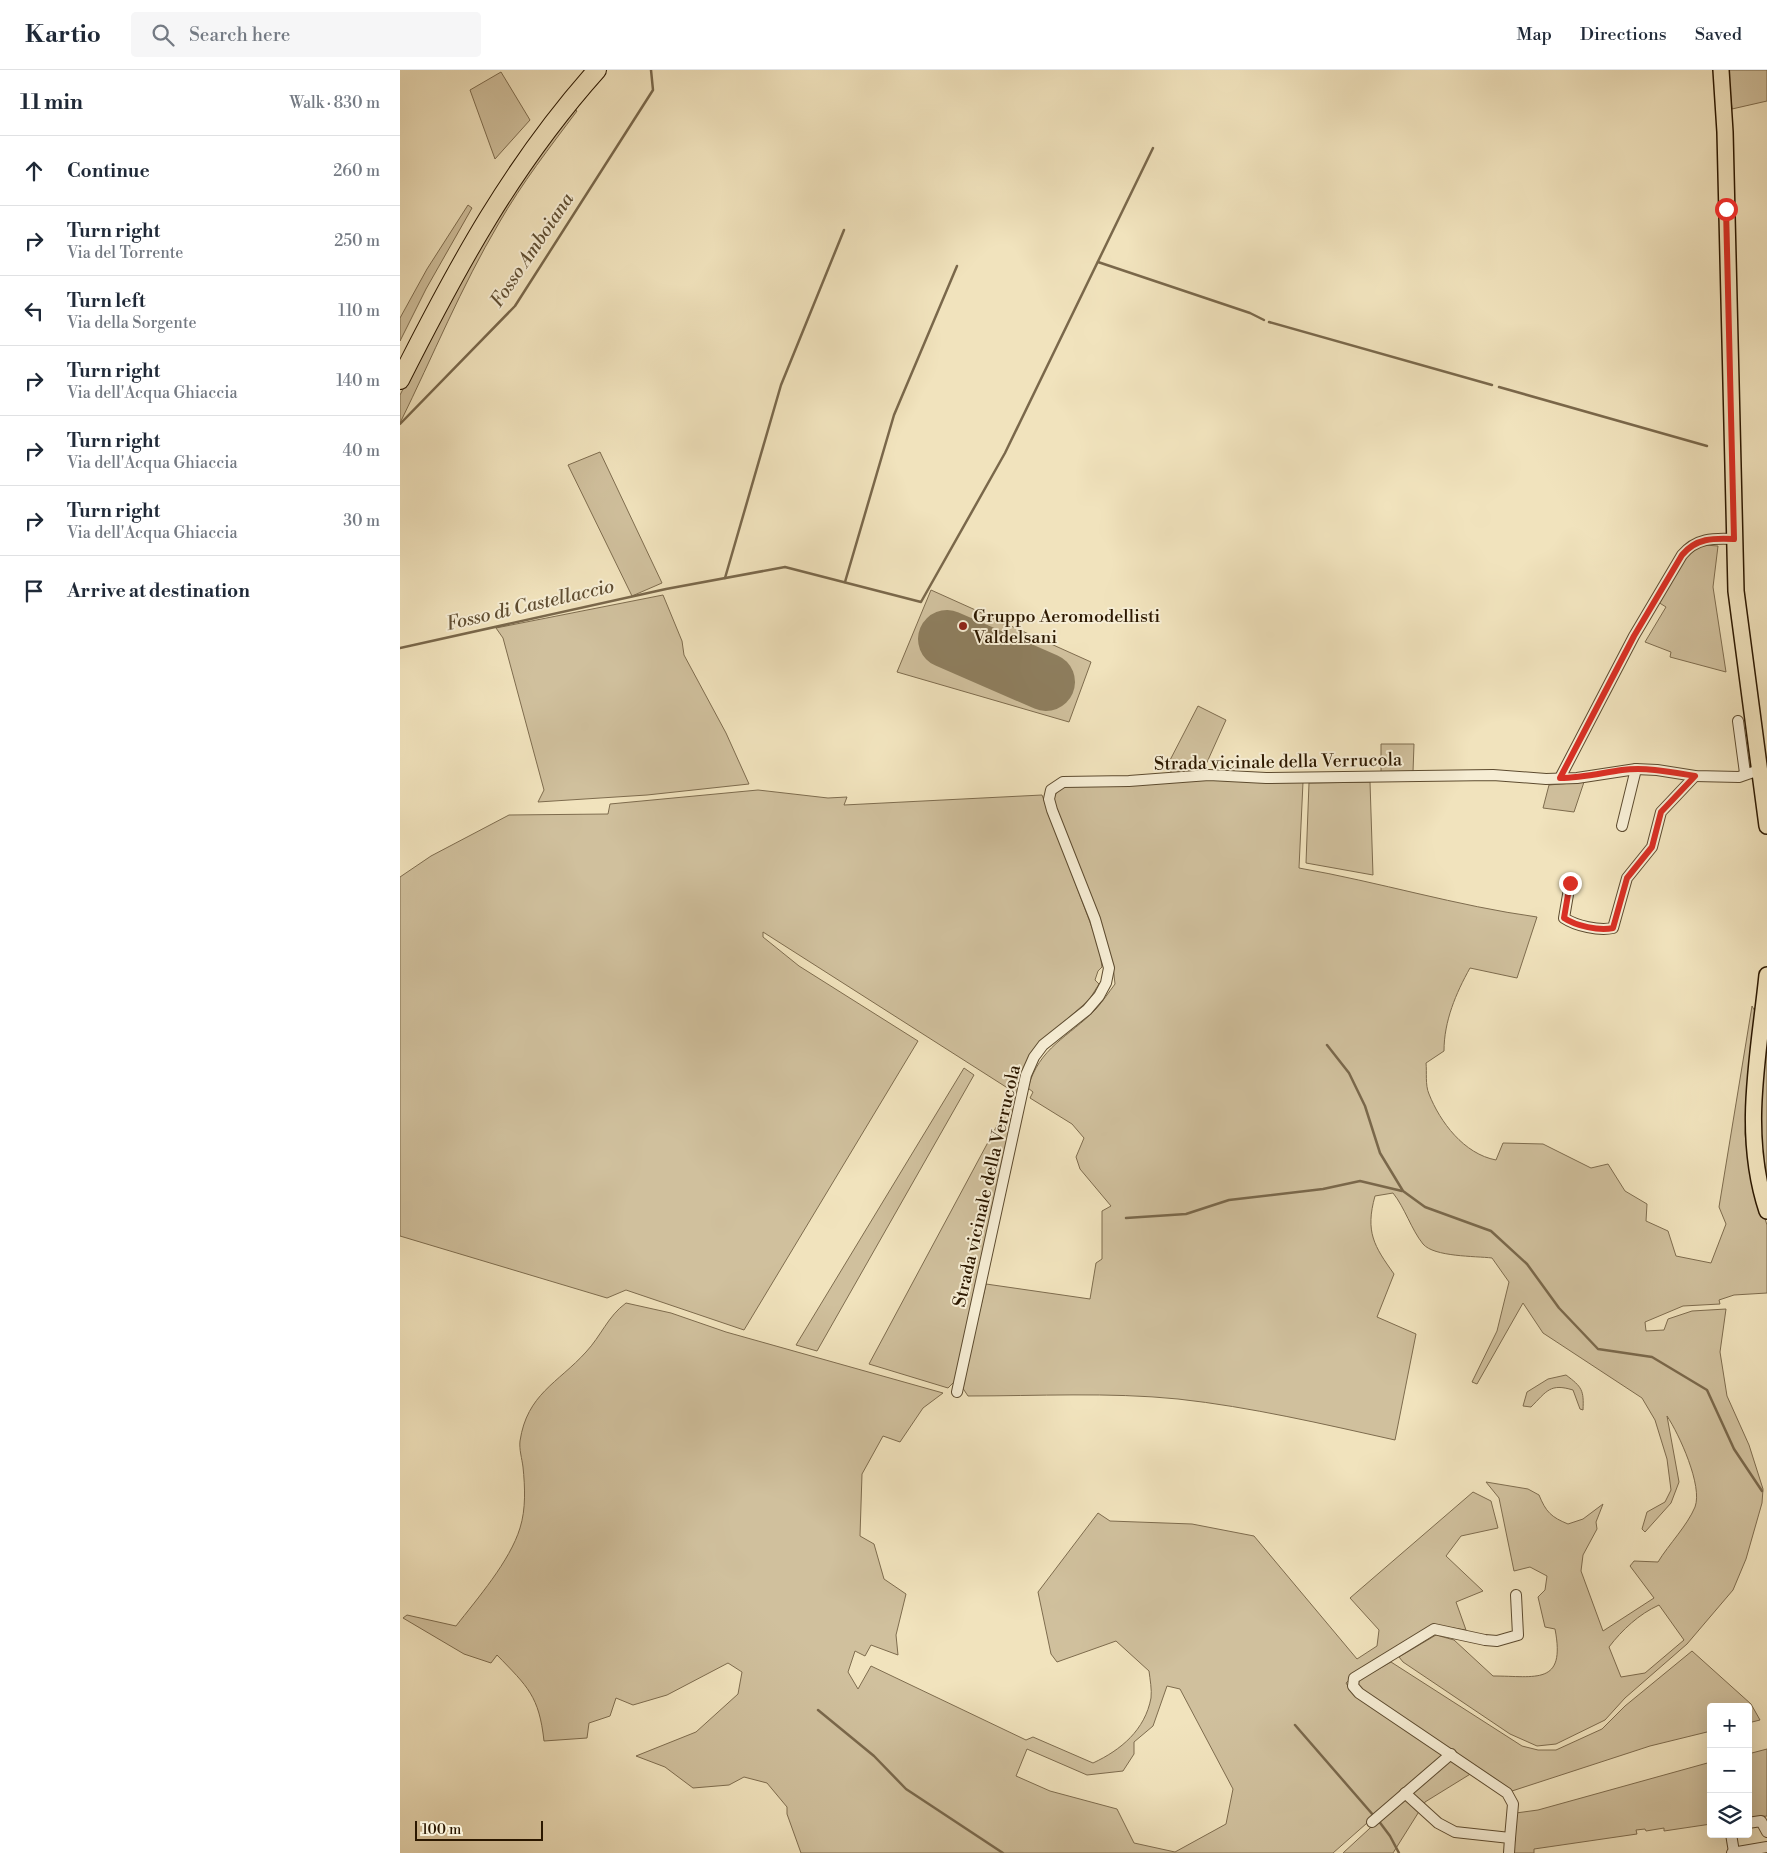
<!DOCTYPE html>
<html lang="en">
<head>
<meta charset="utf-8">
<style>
  body { margin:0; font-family:"Libre Bodoni",serif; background:#f6f6f7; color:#1f2937 }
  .controls { position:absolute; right:15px; bottom:15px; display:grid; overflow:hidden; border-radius:5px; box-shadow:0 5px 20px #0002 }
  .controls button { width:45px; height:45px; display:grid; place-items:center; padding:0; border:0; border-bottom:1px solid #e0e1e3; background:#fff; color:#1f2937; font:25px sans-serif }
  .scale { position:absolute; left:15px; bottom:12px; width:128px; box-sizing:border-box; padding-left:5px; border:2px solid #2c1800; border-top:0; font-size:14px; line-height:18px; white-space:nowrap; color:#2c1800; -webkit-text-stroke:4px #f6edd4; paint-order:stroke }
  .stop { position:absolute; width:15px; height:15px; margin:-11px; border:4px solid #d93025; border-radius:50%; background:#fff }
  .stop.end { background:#d93025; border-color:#fff; box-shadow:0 1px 5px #0008 }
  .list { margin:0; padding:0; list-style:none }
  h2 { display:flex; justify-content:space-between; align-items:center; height:65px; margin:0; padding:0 20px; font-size:21px }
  h2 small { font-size:16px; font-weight:400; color:#747a83 }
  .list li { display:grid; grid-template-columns:32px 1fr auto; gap:15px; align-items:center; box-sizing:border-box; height:70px; padding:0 20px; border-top:1px solid #e0e1e3 }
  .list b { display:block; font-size:19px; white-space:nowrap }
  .list p { margin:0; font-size:16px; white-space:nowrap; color:#747a83 }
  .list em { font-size:16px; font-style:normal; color:#747a83 }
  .icon { flex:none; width:28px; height:28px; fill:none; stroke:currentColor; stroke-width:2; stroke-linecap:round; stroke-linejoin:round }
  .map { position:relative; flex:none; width:1367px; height:1783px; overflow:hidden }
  header { display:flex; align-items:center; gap:30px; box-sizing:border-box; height:70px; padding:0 25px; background:#fff; border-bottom:1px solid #e0e1e3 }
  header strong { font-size:24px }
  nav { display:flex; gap:28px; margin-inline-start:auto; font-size:18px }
  .search { width:350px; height:45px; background:#f6f6f7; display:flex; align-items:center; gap:12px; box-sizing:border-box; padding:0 18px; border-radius:5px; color:#747a83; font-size:19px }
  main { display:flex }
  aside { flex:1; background:#fff }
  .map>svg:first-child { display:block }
</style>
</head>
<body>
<header>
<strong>Kartio</strong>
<div class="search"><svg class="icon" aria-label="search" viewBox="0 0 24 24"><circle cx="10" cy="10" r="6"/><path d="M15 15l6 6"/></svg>Search here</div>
<nav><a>Map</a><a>Directions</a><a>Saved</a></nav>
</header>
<main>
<aside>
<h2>11 min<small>Walk · 830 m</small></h2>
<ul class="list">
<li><svg class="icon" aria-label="ahead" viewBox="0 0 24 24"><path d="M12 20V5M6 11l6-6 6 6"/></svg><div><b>Continue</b></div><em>260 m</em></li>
<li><svg class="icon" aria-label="right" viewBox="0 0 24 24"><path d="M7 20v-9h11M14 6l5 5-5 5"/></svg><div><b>Turn right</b><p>Via del Torrente</p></div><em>250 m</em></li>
<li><svg class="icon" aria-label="left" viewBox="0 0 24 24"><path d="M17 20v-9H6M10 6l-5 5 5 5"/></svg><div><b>Turn left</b><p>Via della Sorgente</p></div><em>110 m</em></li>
<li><svg class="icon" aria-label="right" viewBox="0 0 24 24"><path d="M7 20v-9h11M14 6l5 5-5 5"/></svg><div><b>Turn right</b><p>Via dell'Acqua Ghiaccia</p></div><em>140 m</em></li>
<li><svg class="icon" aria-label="right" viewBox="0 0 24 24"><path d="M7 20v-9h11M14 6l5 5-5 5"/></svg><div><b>Turn right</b><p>Via dell'Acqua Ghiaccia</p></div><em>40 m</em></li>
<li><svg class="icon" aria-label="right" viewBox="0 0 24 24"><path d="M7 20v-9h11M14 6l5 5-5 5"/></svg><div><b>Turn right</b><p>Via dell'Acqua Ghiaccia</p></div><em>30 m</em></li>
<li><svg class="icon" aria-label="arrive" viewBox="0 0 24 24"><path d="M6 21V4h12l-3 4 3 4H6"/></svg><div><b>Arrive at destination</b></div></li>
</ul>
</aside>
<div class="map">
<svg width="1367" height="1783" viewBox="0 0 1367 1783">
  <rect width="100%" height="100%" fill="#f1e3bd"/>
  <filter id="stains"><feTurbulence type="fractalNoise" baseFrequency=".004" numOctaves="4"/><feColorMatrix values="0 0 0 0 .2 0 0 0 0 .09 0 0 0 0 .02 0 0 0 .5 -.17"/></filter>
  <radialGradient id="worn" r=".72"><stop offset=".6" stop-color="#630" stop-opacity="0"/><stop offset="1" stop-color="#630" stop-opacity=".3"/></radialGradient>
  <g fill="#d0c09d" stroke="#7e6c4e" fill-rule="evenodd">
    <polygon points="1328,0 1367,0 1367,31 1332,39"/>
    <polygon points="101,2 130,50 95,89 70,20"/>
    <path d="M173 38 177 41C150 77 122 113 99 153 61 217 33 286 0 353V325L60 208 95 147Z"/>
    <polygon points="68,135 72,138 26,219 0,271 0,248 27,199"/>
    <polygon points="200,382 262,513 232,526 168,395"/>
    <path d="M1305 475 1318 476 1313 517 1326 602 1270 587 1271 582 1245 572 1266 537 1258 532C1270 510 1280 483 1305 475Z"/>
    <polygon points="531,520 691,592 669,652 497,602"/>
    <polygon points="263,525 282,571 284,585 326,663 349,714 247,725 138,732 144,720 103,568 96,558"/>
    <polygon points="798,636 826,650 804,699 799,699 798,702 772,704 768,694"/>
    <polygon points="981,674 1014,674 1013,702 981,702"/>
    <path d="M795 710 903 712 899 798C979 812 1057 836 1137 847L1117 908 1070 898C1056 923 1044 951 1044 981L1026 993C1027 1002 1025 1015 1029 1024 1040 1052 1064 1084 1096 1090L1103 1073 1143 1074 1191 1098 1208 1094 1225 1121 1247 1134 1246 1151 1268 1161 1276 1186 1311 1193 1326 1154 1319 1137 1352 936 1357 945 1347 1024 1345 1064 1349 1098 1367 1155V1223L1334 1225 1319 1230 1320 1234 1283 1236 1245 1252 1246 1261 1264 1260 1268 1249 1292 1241 1326 1239 1320 1282 1327 1326 1349 1375 1363 1419 1362 1433 1346 1489 1333 1520 1287 1574 1225 1628 1205 1650 1156 1674 1137 1676 1110 1664 1003 1592 999 1587 1036 1565 1054 1570 1093 1606C1136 1606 1166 1616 1155 1559L1145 1557 1138 1527 1145 1520 1147 1506 1130 1497 1114 1501 1099 1428 1086 1412 1128 1419 1139 1425C1146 1442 1151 1447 1168 1454L1183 1449 1203 1434 1196 1452 1197 1459 1183 1485 1181 1501 1203 1561 1254 1528 1230 1496 1234 1491 1258 1492C1269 1474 1287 1456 1295 1437 1303 1416 1279 1364 1267 1346L1279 1412 1271 1433 1245 1462 1242 1459 1247 1442 1265 1432 1271 1420 1267 1389 1255 1350 1242 1328 1143 1263 1123 1233 1077 1314 1072 1312 1097 1261 1109 1212 1092 1188C1075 1186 1034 1187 1023 1174 1011 1159 1005 1138 993 1123L975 1126C965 1162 974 1176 994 1204L977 1247 1016 1264 995 1370C923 1354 851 1337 778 1329 709 1322 637 1326 568 1326L562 1317 586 1214 690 1229 696 1193 702 1189V1141L711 1136 680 1099 676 1087 684 1068 672 1054 630 1028 633 1022 628 1018C639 977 669 967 696 939 703 931 709 922 715 914L713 896 655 741 654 727 659 719 669 716ZM1259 1535 1284 1570 1245 1603 1221 1607 1209 1577C1222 1560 1239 1544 1259 1535Z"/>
    <polygon points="970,712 973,805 906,793 909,713"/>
    <polygon points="1184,712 1174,742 1143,738 1149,715"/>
    <polygon points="358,720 428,728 447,727 444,735 642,725 699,876 702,897 698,901 695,910 699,914 689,930 637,975 617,1024 363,862 363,867 399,896 518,971 344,1260 226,1220 207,1228 0,1166 0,807 31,786 109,745 208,744 210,734"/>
    <polygon points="1367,960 1367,1116 1361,1087 1357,1038"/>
    <polygon points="564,998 574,1005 417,1281 396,1275"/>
    <polygon points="605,1022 614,1028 616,1036 555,1311 548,1318 469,1294 608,1035"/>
    <path d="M226 1233 271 1243 326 1262 543 1323 523 1338 500 1372 483 1366 462 1404 460 1466 474 1474 484 1509 506 1524 496 1565 498 1585 471 1575 465 1586 455 1581 448 1602 458 1619 471 1596 626 1670 633 1667 693 1693C721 1680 745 1660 751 1628 752 1620 750 1609 749 1601L716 1571 657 1592 651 1584 638 1522 698 1443 710 1451 792 1454 854 1466 957 1589 977 1576 979 1560 950 1528 1073 1422 1091 1431 1098 1458 1061 1466 1046 1486 1083 1521 1056 1532 1066 1560 1040 1556 960 1600 946 1613 951 1621 1042 1682 1043 1686 933 1783H401L387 1744V1737L367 1713 344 1707 329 1715 293 1718 265 1697 236 1686 296 1662 338 1624 342 1602 328 1593 267 1625 233 1635 216 1628 210 1646 189 1653 187 1668 144 1671C139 1626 128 1617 97 1585L91 1593 64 1584 3 1548 7 1545 56 1556C77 1529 110 1491 120 1458 126 1439 125 1417 123 1397 122 1389 119 1379 120 1371 127 1324 158 1313 186 1282 201 1266 208 1246 226 1233ZM767 1616 780 1619 833 1719 826 1754 775 1782 734 1773 717 1739 650 1721 616 1706 627 1679 687 1705 723 1701 734 1684V1672L753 1656Z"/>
    <path d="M1166 1305C1182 1317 1184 1320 1183 1340L1180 1339 1173 1320C1150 1313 1147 1321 1131 1337L1123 1336 1127 1322 1148 1309Z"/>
    <polygon points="1292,1581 1351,1634 1360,1650 1348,1653 1348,1637 1311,1637 1311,1661 1250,1676 1112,1721 958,1618 959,1610 991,1592 1122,1676 1138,1680 1156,1680 1202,1659 1225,1636"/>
    <polygon points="1367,1679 1367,1746 1348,1748 1348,1684"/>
    <polygon points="1051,1690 1072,1703 1025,1732 993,1783 943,1783 982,1747"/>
    <polygon points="1311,1692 1311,1754 1264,1761 1264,1758 1246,1761 1245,1759 1236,1760 1237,1764 1134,1779 1134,1783 1113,1783 1116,1743 1138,1740"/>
  </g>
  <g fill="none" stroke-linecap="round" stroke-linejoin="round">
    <g stroke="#7a684b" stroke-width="2.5">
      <polyline points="698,192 850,243 864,250"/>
      <polyline points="869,252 1092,315"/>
      <polyline points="1099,317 1307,376"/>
      <polyline points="0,354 115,236 253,20 251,0"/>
      <polyline points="325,508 381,315 444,160"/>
      <polyline points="445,512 494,345 557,196"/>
      <polyline points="0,578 266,519 385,497 521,532 605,383 753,78"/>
      <polyline points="927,975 949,1003 965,1036 980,1083 1003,1121 1025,1137 1091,1161 1127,1194 1159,1238 1198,1279 1252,1287 1307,1320 1334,1379 1362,1421"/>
      <polyline points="726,1148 786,1144 829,1130 923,1119 960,1111 1002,1121"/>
      <polyline points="418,1640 474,1686 506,1719 603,1783"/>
      <polyline points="895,1655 974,1746"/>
      <polyline points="978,1750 990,1766 999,1783"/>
    </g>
    <polyline stroke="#8e7e5e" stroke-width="58" points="547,569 646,612"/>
    <defs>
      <g id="minor">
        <polyline points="1338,651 1345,703"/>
        <path d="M1160 708 1234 566 1282 485C1296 468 1313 468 1334 469"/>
        <polyline points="1222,756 1236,699"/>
        <path d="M1170 813 1164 848C1176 856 1199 861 1213 858L1227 808 1252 777 1261 742 1295 706"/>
        <polyline points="557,1322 626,1005 634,987 643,975 687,940 699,926 706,913 709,898 695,849 652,740 649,729 651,720 663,712 729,711 809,705 866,708 1093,705 1146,709 1177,708 1236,699 1257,700 1295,706 1339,707 1359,700"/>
        <polyline points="1005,1723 1038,1753 1055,1762 1110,1768 1109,1783"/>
        <polyline points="972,1752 1051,1684"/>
        <polyline points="1348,1753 1361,1751 1367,1762"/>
        <polyline points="1331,1764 1334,1782"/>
        <polyline points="1110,1768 1113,1734 1107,1723 959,1623 953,1616 954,1608 1034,1559 1085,1570 1097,1571 1118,1565 1116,1525"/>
        <polyline points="1332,1783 1367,1777"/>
      </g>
      <g id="primary">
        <polyline points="1321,0 1325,62 1336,521 1367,756"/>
        <path d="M1367 905C1359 984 1341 1063 1367 1141"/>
      </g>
      <path id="motorway" d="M0 310C57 197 112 95 197 0"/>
    </defs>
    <use href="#minor" stroke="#5d4b2f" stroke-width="12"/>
    <use href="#primary" stroke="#2c1800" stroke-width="18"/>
    <use href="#motorway" stroke="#2c1800" stroke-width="20"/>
    <use href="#minor" stroke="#f6edd4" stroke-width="10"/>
    <use href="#primary" stroke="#f1e3bd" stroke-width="15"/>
    <use href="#motorway" stroke="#f1e3bd" stroke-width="18"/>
  </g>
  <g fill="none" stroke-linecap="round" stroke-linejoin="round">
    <path stroke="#d93025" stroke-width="6" d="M1170 813 1164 848C1176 856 1199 861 1213 858L1227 808 1252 777 1261 742 1295 706C1271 702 1247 697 1222 700 1201 703 1181 708 1160 708L1234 566 1282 485C1296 468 1313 468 1334 469L1326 139"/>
  </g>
  <circle fill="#8f2418" stroke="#f6edd4" stroke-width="2" cx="563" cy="556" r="5"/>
  <g text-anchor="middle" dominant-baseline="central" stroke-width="4" stroke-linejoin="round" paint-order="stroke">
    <g font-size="18" fill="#2c1800" stroke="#f6edd4" text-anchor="start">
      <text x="573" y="546">Gruppo Aeromodellisti<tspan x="573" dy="21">Valdelsani</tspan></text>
    </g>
    <g font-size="18" fill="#2c1800" stroke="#f6edd4">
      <text transform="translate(878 692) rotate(-1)">Strada vicinale della Verrucola</text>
      <text transform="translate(587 1116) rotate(-77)">Strada vicinale della Verrucola</text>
    </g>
    <g font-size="19" font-style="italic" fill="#604e32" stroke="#f6edd4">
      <text transform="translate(132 180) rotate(-56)">Fosso Amboiana</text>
      <text transform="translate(130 535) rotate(-13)">Fosso di Castellaccio</text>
    </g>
  </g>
  <rect width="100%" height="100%" filter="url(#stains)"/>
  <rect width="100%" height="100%" fill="url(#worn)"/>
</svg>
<div class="controls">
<button>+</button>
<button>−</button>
<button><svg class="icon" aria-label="layers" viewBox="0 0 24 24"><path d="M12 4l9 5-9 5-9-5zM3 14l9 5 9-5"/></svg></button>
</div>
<div class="scale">100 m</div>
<div class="stop" style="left:1326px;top:139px"></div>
<div class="stop end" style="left:1170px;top:813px"></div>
</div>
</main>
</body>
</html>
